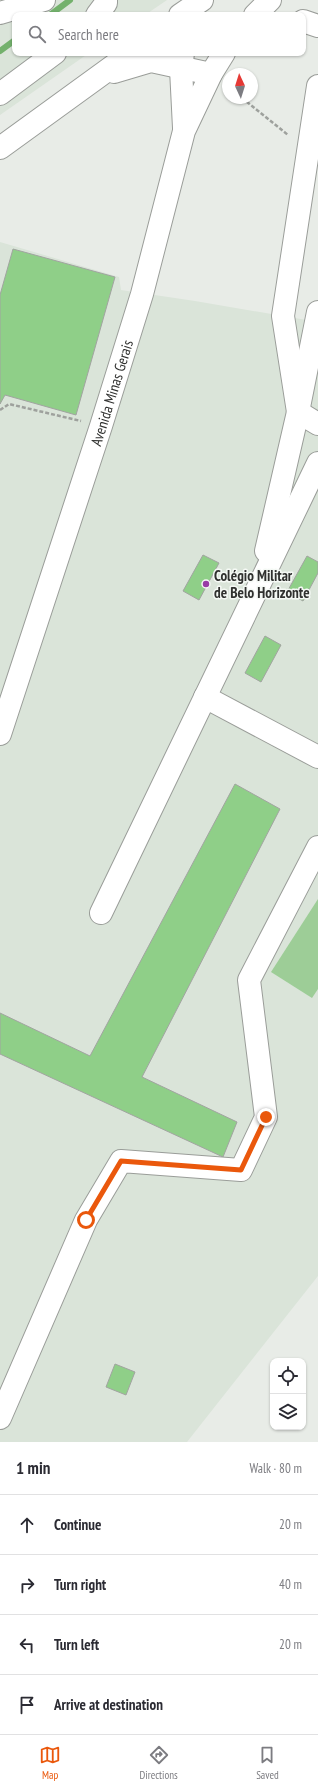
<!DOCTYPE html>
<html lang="en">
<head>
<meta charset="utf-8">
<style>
  body { margin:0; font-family:"PT Sans Narrow",sans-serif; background:#f2f2f3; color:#2b2b33 }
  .controls { position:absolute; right:12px; bottom:12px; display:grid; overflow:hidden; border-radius:8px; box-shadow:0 1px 3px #0004 }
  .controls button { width:36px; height:36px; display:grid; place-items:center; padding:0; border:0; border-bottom:1px solid #e1e1e2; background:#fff; color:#2b2b33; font:20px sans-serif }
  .compass { position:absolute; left:222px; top:68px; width:36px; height:36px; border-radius:50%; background:#fff; box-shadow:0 1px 3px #0004; rotate:356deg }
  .stop { position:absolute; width:12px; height:12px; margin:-9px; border:3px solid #ea580c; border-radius:50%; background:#fff }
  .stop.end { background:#ea580c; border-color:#fff; box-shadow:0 1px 4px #0008 }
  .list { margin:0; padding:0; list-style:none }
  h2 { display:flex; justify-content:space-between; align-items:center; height:52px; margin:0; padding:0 16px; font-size:17px }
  h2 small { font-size:13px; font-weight:400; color:#7c7c81 }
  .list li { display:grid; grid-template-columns:26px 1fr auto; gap:12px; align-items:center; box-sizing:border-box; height:60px; padding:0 16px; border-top:1px solid #e1e1e2 }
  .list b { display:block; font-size:15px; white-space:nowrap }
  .list em { font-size:13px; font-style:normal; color:#7c7c81 }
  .icon { flex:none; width:22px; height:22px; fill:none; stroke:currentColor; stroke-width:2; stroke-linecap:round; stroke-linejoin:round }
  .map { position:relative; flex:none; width:318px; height:1442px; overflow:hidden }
  .search { position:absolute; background:#fff; box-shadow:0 1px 3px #0004; left:12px; right:12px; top:12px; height:44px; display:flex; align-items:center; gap:10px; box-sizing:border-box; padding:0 14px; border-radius:8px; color:#7c7c81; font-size:15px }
  .sheet { height:292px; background:#fff }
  nav { display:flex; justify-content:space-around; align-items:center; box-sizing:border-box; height:56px; border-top:1px solid #e1e1e2; background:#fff; font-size:11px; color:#7c7c81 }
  nav a { display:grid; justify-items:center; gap:2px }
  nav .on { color:#ea580c }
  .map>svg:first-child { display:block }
</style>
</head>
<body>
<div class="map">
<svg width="318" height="1442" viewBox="0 0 318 1442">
  <rect width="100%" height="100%" fill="#e8ece7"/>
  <g fill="#dae4d9">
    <polygon points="0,0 167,0 145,15 15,15 15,53 89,53 0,115"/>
    <polygon points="0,242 119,277 121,290 195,301 318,322 318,1276 187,1442 0,1442"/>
  </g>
  <polygon fill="#9dcd97" points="318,899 318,989 312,998 271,972"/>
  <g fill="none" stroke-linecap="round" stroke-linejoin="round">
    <g stroke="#73b16c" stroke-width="6">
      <polyline points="50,15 70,0"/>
      <polyline points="0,51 15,40"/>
    </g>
  </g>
  <g fill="#8fcf88" stroke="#a1a4a0">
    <polygon points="13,249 115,277 76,415 5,395 0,404 0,295"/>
    <polygon points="203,555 219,563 199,600 183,591"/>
    <polygon points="307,556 318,562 318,573 303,601 287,592"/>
    <polygon points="265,636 281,645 261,682 245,673"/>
    <polygon points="235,784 280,809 142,1077 237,1122 223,1157 0,1054 0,1013 90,1056"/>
    <polygon points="115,1364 135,1372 126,1395 106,1387"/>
  </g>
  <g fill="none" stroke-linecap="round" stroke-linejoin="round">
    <defs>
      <g id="minor">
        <polyline points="0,13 44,0"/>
        <polyline points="97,15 106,3 106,0"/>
        <polyline points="180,15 202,0"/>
        <polyline points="255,15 270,0"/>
        <polyline points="303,21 318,26"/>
        <polyline points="183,53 181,69 184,128"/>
        <polyline points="114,72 151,61 211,74"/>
        <polyline points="0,94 55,53"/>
        <polyline points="0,148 131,53"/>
        <polyline points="298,412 283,316 318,86"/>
        <polyline points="298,412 318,424"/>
        <polyline points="266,551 298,412 318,312"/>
        <polyline points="205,697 318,757"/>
        <path id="s1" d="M0 734 101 426 142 294 184 131 211 74 224 53"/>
        <polyline points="101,913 318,463"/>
        <polyline points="0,1418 86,1220 121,1161 241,1170 266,1117 249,980 318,847"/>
      </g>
    </defs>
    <use href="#minor" stroke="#9a9d99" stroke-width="24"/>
    <g stroke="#9ea19d" stroke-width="2.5" stroke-dasharray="4 2" stroke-linecap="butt">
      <polyline points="242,98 288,135"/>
      <polyline points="0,410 9,404 81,421"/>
    </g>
    <use href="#minor" stroke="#fff" stroke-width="22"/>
  </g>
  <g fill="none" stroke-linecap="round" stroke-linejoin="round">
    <polyline stroke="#ea580c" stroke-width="5" points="86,1220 121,1161 241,1170 266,1117"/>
  </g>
  <circle fill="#983ca6" stroke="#f5f9f5" stroke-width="1.5" cx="206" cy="584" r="4"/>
  <g text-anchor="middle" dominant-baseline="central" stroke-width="3" stroke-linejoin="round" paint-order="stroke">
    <g font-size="15" fill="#30312f" stroke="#f5f9f5">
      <text stroke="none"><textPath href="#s1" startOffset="359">Avenida Minas Gerais</textPath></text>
    </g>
    <g font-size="15" font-weight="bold" fill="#30312f" stroke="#f5f9f5" text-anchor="start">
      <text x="214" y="575">Colégio Militar<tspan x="214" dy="17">de Belo Horizonte</tspan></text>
    </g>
  </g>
</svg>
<div class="controls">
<button><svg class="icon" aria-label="locate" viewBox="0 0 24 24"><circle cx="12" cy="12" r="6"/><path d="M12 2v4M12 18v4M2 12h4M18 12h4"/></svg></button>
<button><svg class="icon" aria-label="layers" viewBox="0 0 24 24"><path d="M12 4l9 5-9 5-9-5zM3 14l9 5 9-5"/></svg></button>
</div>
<svg class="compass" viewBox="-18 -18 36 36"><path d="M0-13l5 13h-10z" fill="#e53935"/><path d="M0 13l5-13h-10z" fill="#7c7c81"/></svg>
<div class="stop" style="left:86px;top:1220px"></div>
<div class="stop end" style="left:266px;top:1117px"></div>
<div class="search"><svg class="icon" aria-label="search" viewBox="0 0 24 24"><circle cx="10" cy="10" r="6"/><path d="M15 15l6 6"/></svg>Search here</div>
</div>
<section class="sheet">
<h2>1 min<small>Walk · 80 m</small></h2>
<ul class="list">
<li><svg class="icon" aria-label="ahead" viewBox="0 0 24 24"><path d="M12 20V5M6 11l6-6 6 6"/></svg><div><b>Continue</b></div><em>20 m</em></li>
<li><svg class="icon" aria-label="right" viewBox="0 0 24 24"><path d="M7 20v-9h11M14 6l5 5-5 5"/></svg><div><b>Turn right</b></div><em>40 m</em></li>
<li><svg class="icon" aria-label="left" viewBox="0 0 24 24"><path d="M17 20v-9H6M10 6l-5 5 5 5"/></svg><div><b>Turn left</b></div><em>20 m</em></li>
<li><svg class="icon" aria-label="arrive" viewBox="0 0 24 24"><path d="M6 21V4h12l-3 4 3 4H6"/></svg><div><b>Arrive at destination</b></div></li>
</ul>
</section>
<nav>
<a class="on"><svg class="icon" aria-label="map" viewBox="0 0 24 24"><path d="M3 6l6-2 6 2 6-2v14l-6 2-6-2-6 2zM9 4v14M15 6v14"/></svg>Map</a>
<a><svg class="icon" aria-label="directions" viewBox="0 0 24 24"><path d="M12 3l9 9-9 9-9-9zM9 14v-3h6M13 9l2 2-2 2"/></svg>Directions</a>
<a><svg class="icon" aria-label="saved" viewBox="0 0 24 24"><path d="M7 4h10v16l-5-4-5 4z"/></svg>Saved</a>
</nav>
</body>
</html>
